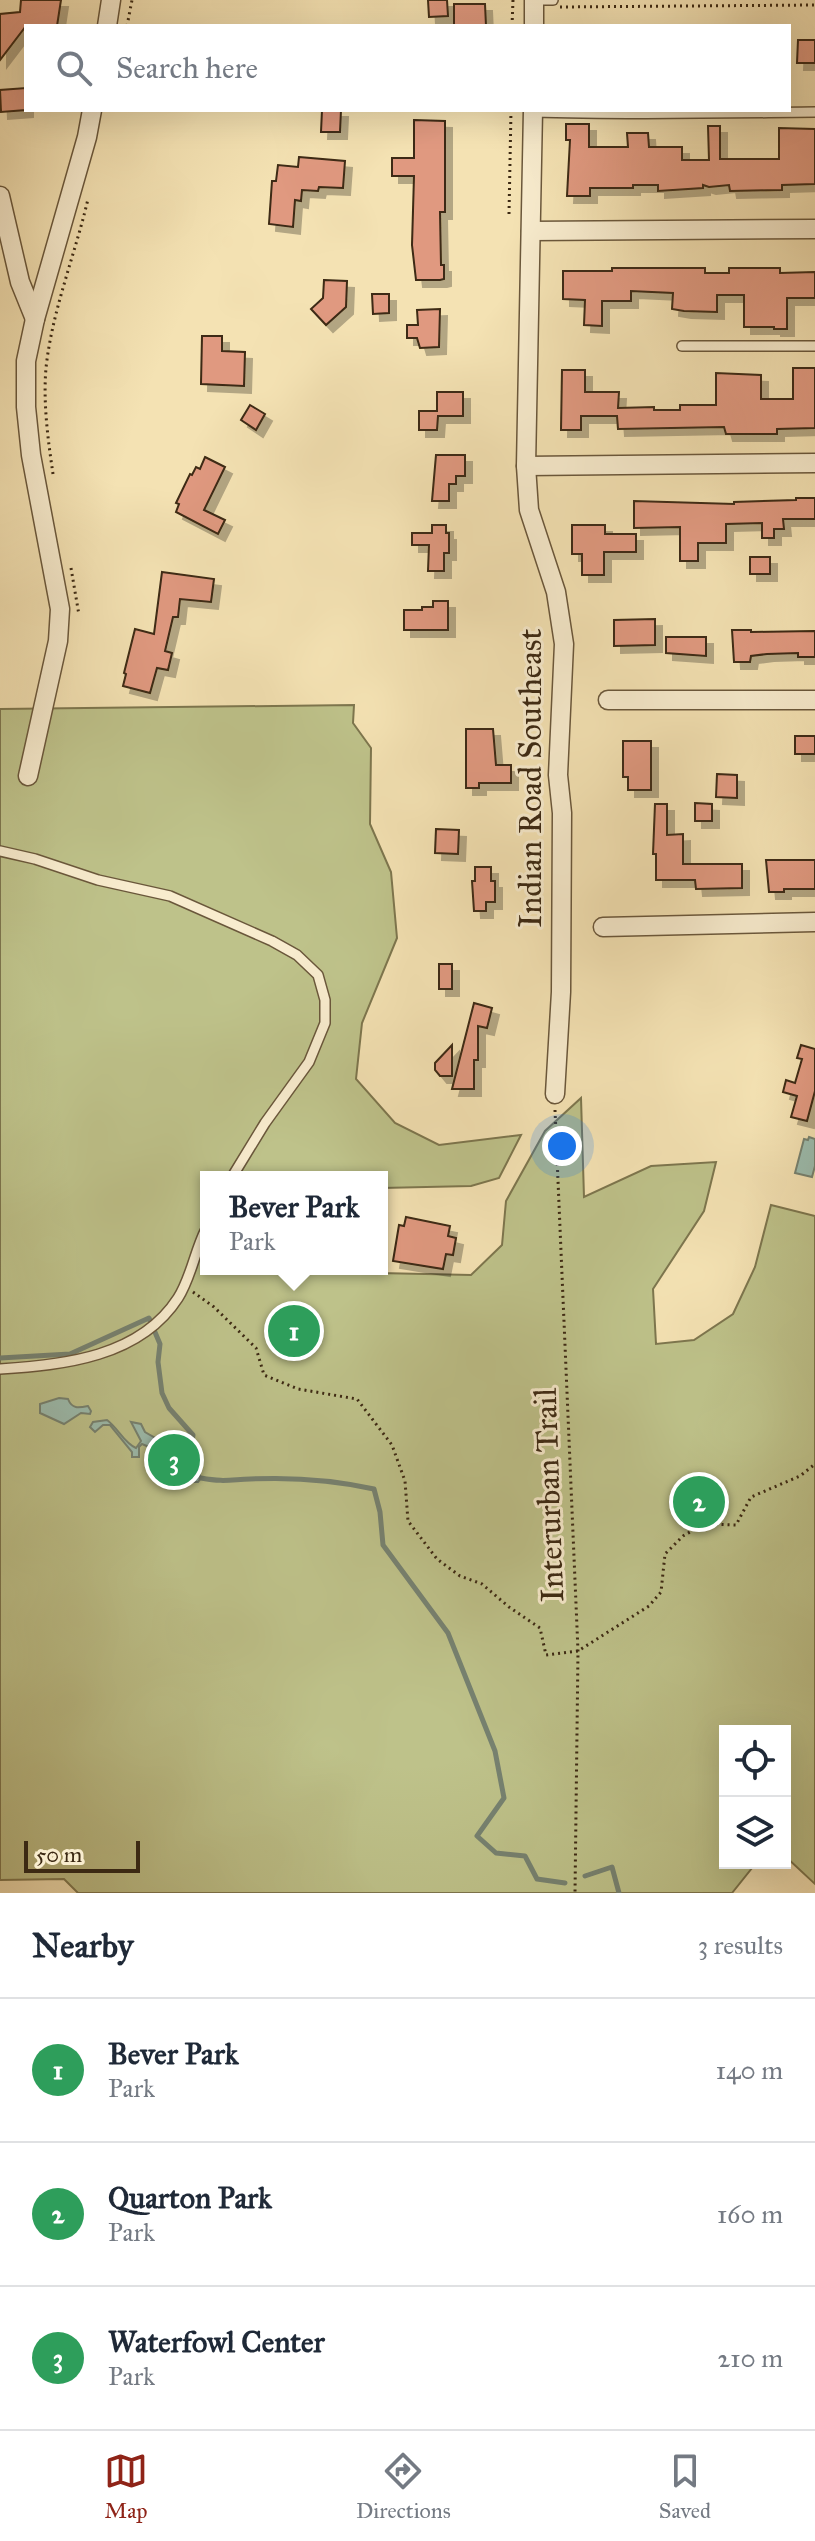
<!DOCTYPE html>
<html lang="en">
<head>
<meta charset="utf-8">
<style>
  body { margin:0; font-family:"IM FELL Great Primer",serif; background:#f2f2f3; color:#1f2937 }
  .controls { position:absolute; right:24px; bottom:24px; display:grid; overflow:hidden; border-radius:0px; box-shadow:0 8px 32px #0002 }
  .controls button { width:72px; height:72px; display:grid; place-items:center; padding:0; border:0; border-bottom:2px solid #e0e1e3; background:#fff; color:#1f2937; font:40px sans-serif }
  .scale { position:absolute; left:24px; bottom:20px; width:116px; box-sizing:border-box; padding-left:8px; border:4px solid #3c2913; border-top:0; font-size:22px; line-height:28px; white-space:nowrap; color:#3c2913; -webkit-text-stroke:6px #f8ecce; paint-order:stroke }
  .you { position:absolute; left:562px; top:1146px; width:28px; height:28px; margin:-20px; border:6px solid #fff; border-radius:50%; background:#1a73e8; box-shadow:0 0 0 12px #1a73e833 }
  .badge { display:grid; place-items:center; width:52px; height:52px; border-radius:50%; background:#8f2418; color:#fff; font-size:26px; font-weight:700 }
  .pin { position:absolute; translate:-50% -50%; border:4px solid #fff; box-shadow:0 2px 8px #0006 }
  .popup { position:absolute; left:200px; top:1171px; width:188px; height:104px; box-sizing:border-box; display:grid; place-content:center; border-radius:0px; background:#fff; filter:drop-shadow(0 2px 6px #0005); font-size:26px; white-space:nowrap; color:#747a83 }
  .popup b { font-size:30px; color:#1f2937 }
  .popup::after { content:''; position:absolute; left:50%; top:100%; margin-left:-16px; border:16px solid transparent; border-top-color:#fff }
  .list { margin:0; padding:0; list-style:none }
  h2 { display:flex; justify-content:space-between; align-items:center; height:104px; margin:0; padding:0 32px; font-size:34px }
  h2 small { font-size:26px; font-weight:400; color:#747a83 }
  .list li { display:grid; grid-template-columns:52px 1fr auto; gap:24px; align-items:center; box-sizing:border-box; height:144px; padding:0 32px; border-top:2px solid #e0e1e3 }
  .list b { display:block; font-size:30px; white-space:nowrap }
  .list p { margin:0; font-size:26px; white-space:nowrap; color:#747a83 }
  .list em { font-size:26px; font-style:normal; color:#747a83 }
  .icon { flex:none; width:44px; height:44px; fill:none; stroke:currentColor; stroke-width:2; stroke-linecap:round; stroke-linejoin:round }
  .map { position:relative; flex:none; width:815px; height:1893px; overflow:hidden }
  .search { position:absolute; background:#fff; box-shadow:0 8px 32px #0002; left:24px; right:24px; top:24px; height:88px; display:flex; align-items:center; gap:20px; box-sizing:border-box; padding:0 28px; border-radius:0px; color:#747a83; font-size:30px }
  .sheet { height:536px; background:#fff }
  nav { display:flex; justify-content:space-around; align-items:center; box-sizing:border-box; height:112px; border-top:2px solid #e0e1e3; background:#fff; font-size:22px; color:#747a83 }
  nav a { display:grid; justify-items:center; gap:4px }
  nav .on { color:#8f2418 }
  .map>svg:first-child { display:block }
</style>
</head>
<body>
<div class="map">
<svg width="815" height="1893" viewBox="0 0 815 1893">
  <defs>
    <filter id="shadow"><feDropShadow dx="7" dy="7" stdDeviation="0" flood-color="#0004"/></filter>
  </defs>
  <rect width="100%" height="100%" fill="#f4e2b3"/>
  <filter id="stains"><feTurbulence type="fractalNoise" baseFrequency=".0025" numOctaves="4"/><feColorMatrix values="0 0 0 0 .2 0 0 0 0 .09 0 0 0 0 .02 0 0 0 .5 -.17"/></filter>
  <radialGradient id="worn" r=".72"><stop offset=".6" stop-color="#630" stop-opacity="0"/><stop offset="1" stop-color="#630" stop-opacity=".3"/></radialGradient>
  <polygon fill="#bec28a" stroke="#7d764e" stroke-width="2" points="354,705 353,723 371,748 370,824 391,872 397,938 362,1023 356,1079 395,1123 439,1145 521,1135 499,1178 471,1186 382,1188 382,1177 206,1177 206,1269 376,1269 379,1273 471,1275 502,1245 506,1201 545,1131 581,1098 584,1197 651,1166 716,1162 704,1211 653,1289 656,1344 694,1340 733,1314 755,1267 771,1205 815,1216 815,1884 785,1856 785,1731 725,1731 725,1863 756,1863 732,1893 78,1893 64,1879 0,1880 0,709"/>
  <g fill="#9cbdaf" stroke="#768271" stroke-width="2">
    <polygon points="809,1137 815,1139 815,1166 812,1177 795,1173 804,1139 808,1140"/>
    <path d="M59 1398 68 1399C72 1409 78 1408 88 1406L91 1411 90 1414 81 1413 64 1424 40 1413V1404Z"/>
    <path d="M107 1420C118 1428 124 1443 136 1448L141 1441 131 1422 141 1424 145 1432 157 1439 160 1445 154 1449 142 1444 139 1447V1457H132V1452L110 1425H103L95 1432 90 1427 93 1422Z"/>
    <polygon points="180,1454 190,1456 189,1462 197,1469 201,1478 198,1482 193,1482 192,1478 186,1476 174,1482 157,1463 159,1455 166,1456 167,1467 176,1476 186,1472"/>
  </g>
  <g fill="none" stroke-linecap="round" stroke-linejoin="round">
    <g stroke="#768271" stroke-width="5">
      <polyline points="0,1358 70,1354 149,1318 160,1344 158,1362 162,1393 169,1408 193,1435 190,1456"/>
      <path d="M201 1478C223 1482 228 1480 250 1479 291 1477 334 1480 374 1489L380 1512 383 1545 448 1633 495 1751 504 1798 477 1836 496 1853 525 1856 537 1879 565 1883"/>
      <polyline points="585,1876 612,1867 619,1893"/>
    </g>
  </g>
  <g fill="#e09980" stroke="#3c2913" stroke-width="2" filter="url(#shadow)">
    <polygon points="21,0 61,0 57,26 26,26 0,60 0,14 20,12"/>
    <polygon points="428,0 447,0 448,16 429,17"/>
    <polygon points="454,4 485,4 486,26 454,26"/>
    <polygon points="798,40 815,40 815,63 797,63"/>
    <polygon points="26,88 26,110 1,112 0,90"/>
    <polygon points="322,110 341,110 340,132 321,132"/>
    <polygon points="414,120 445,121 445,212 440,212 441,265 444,265 444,279 440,280 416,280 412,245 414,176 392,176 392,158 414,158"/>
    <polygon points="566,124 589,124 589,147 628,147 627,133 648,133 649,147 682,147 682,160 709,160 708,126 720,126 720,159 779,159 779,128 815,129 815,184 782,185 782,190 730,191 729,185 709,187 703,185 703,188 658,191 658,185 633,185 633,188 590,188 590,196 567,196 570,140 566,140"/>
    <polygon points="299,157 345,161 343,188 319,187 318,191 302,190 301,201 295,200 293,227 269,224 272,181 276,181 278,165 298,167"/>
    <polygon points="612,268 705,268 705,273 729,273 729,268 780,268 780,273 815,272 815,298 787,298 787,329 774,329 774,327 744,327 744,295 717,295 717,312 684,311 672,309 673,293 631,291 631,301 602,301 602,326 584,325 585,300 563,299 563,271 612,271"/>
    <polygon points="324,280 347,281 346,307 326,325 311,309 323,298"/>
    <polygon points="372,294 389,294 389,313 373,314"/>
    <polygon points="440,309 439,347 420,348 417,338 407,338 407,325 418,325 417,310"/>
    <polygon points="202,336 222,336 222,351 245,352 244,386 201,384"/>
    <polygon points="793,368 815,368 815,428 777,429 777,434 726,434 724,427 618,429 617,416 581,416 581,430 561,430 562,370 585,370 585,392 619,392 618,408 654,407 654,410 680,410 680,405 716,405 716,373 761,375 761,399 793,399"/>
    <polygon points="437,392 463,392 463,416 438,416 437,430 419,430 419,411 437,411"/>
    <polygon points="250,405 265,414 256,430 241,420"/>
    <polygon points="436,455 465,455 465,476 456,476 456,484 449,484 449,501 432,501"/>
    <polygon points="205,457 225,467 204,510 225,520 218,534 176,512 179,504 176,503 190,474 192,475 196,467 200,469"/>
    <polygon points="796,498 815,498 815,519 783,519 784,529 774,529 774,538 762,538 762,523 726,524 726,543 698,543 698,561 680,561 680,527 634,528 634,501 734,504 734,502 796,500"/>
    <polygon points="432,525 446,525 446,533 449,533 449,553 444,553 444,571 428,571 429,545 412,545 412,533 432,533"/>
    <polygon points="572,525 605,525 605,534 636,534 636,552 604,552 604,575 582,575 582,554 572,554"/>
    <rect x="750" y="557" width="20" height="17"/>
    <polygon points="162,572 214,579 211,602 180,599 178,617 173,617 165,651 172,653 168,670 157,668 150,693 123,686 126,674 124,673 135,629 154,634"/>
    <polygon points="433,601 448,601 448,630 404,630 404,610 422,610 422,607 433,607"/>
    <polygon points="655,619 655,645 614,646 614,620"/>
    <polygon points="732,630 751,630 751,632 815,631 815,657 798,657 798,653 767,654 751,656 750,662 734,662"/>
    <polygon points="666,637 706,637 706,656 666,653"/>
    <polygon points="466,729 493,729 496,765 511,765 511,783 479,783 479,788 466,788"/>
    <rect x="795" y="736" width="20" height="18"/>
    <polygon points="623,741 651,741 651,790 628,790 628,777 623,777"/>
    <polygon points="717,774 737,775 737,798 716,797"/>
    <polygon points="695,803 712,804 712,821 695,821"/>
    <polygon points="655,804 667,804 667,835 683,834 683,864 742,864 742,888 696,889 695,880 656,880 656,854 653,854"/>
    <polygon points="436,829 459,830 458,854 435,853"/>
    <polygon points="766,860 815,860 815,889 784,889 784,892 769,892"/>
    <polygon points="475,867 491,867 491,881 495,881 495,902 486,902 486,911 474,911 472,881 475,881"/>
    <rect x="439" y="964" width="13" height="25"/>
    <polygon points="474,1003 492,1008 487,1028 478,1026 478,1060 474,1060 474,1089 452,1089"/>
    <polygon points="452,1045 452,1076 440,1076 435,1070 435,1063"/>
    <polygon points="801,1045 815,1049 815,1091 807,1121 791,1117 797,1096 783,1092 786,1080 795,1083 802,1059 797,1058"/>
    <polygon points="406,1217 450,1226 448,1236 456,1238 453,1255 446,1254 443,1269 393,1261 399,1225 404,1226"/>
  </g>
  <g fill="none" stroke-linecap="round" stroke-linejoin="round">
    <defs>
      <g id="service">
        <polyline points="534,0 553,0"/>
        <path d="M533 112C626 115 721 113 815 112"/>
        <polyline points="682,346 815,346"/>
        <polyline points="0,851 35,859 98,880 170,896 272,941 297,955 318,975 325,1000 325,1023 309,1062 265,1123 232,1177"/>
        <path d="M0 1369C64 1365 140 1357 178 1298 191 1278 195 1250 206 1229"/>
      </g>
      <g id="minor">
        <polyline points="107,26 111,0"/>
        <polyline points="534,26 534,0"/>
        <polyline points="533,110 526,466 529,510 556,592 564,644 558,775 562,813 561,992 555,1094"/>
        <polyline points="0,196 20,282 35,319"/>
        <polyline points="531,231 815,229"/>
        <polyline points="526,466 815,463"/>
        <polyline points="608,700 815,700"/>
        <polyline points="28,776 58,641 60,609 31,455 26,407 26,361 35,319 87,137 92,110"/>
        <polyline points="603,927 815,922"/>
      </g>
    </defs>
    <use href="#service" stroke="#6a573b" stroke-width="12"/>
    <use href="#minor" stroke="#6a573b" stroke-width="21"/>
    <g stroke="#3c2913" stroke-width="3" stroke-dasharray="2 4" stroke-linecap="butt">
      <polyline points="560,7 815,5"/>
      <polyline points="127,26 132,0"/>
      <polyline points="512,26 513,0"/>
      <polyline points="509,214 511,110"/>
      <path d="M53 474C48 440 43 403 46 368 52 311 75 255 88 199"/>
      <polyline points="71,568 79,615"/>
      <polyline points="555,1110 578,1651 575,1893"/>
      <polyline points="193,1292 214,1307 256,1348 264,1375 298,1389 357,1399 392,1445 405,1481 408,1521 437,1559 460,1576 482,1584 509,1607 540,1628 546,1655 578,1651 649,1606 661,1592 665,1554 683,1536 704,1524 736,1525 751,1497 800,1476 815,1464"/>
    </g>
    <use href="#service" stroke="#f8ecce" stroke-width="9"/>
    <use href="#minor" stroke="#f8ecce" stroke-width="18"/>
  </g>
  <g text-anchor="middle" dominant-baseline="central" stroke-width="6" stroke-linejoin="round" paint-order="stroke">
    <g font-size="32" fill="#3c2913" stroke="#f8ecce">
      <text transform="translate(530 778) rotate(-90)">Indian Road Southeast</text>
      <text transform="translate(549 1495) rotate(-92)">Interurban Trail</text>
    </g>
  </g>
  <rect width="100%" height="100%" filter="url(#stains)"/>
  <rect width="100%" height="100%" fill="url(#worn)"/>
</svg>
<div class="controls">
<button><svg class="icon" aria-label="locate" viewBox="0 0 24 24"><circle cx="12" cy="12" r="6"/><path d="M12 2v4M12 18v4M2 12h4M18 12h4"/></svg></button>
<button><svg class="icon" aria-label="layers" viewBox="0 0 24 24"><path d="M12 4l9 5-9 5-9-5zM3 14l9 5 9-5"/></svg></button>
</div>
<div class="scale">50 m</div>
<div class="you"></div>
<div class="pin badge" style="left:294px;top:1331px;background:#2e9e5b">1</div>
<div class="popup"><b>Bever Park</b>Park</div>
<div class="pin badge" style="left:699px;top:1502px;background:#2e9e5b">2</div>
<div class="pin badge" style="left:174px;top:1460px;background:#2e9e5b">3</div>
<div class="search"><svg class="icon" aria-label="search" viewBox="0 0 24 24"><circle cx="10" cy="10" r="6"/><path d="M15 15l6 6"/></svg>Search here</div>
</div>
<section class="sheet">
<h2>Nearby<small>3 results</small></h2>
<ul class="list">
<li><span class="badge" style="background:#2e9e5b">1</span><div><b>Bever Park</b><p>Park</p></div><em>140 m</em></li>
<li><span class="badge" style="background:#2e9e5b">2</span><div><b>Quarton Park</b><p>Park</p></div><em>160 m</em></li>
<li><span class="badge" style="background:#2e9e5b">3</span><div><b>Waterfowl Center</b><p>Park</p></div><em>210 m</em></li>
</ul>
</section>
<nav>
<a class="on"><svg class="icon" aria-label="map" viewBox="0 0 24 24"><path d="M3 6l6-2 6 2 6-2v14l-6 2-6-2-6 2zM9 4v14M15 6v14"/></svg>Map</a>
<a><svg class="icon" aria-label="directions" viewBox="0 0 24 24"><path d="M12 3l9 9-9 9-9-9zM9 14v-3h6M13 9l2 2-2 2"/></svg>Directions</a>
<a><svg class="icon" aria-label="saved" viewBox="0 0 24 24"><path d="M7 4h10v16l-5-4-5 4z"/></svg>Saved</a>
</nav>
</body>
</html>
